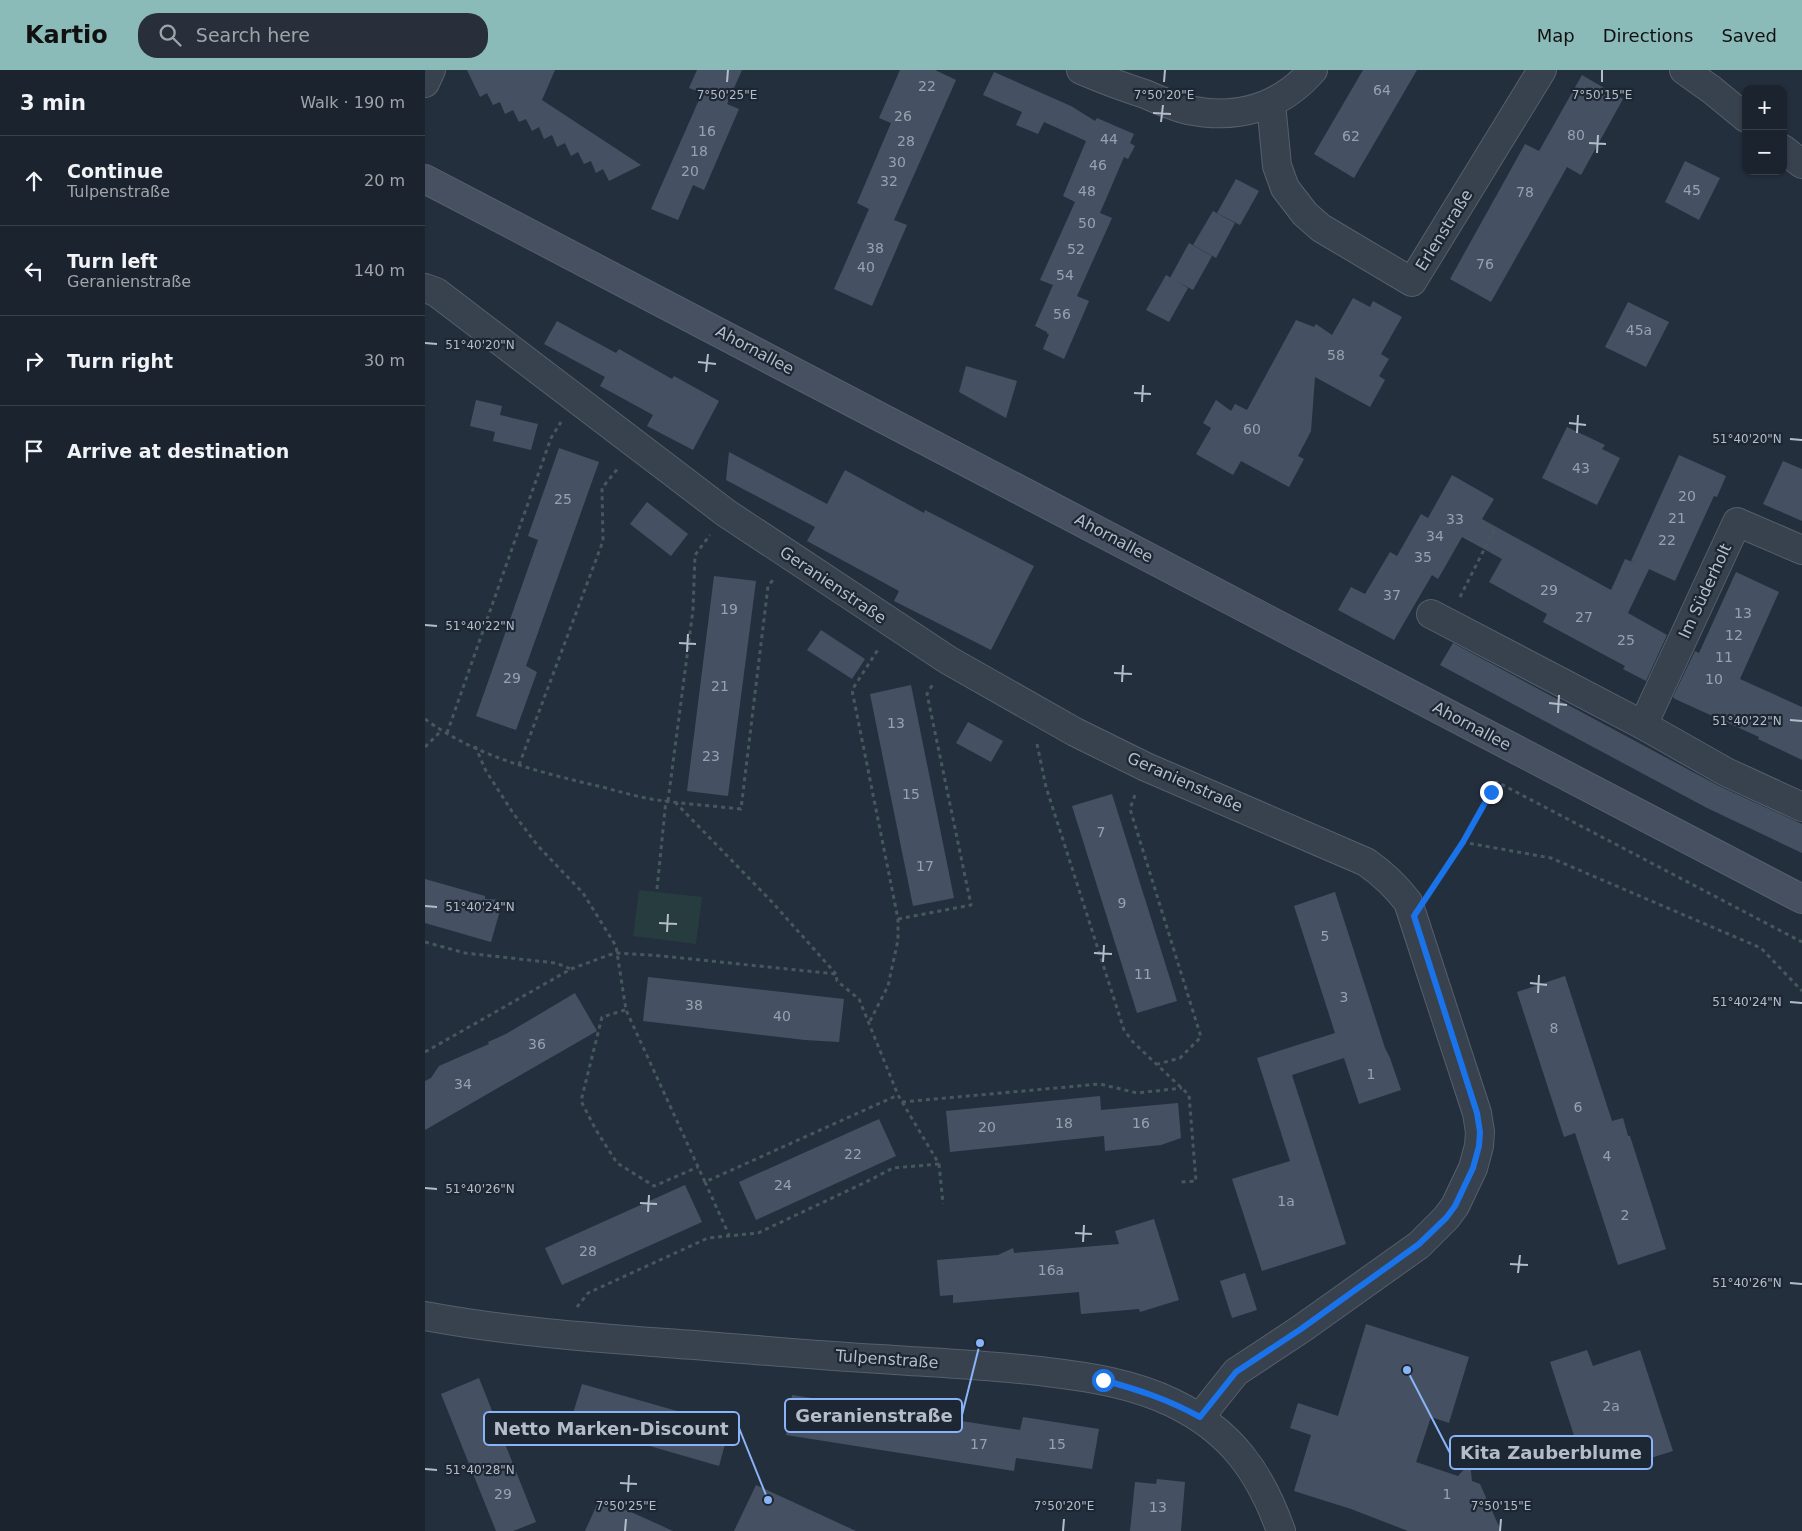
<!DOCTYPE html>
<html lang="en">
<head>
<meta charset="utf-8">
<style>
  body { margin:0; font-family:"DejaVu Sans",sans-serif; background:#282f3a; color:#f1f3f6 }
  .controls { position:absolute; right:15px; top:15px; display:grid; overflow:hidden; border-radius:10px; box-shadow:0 1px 4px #0004 }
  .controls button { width:45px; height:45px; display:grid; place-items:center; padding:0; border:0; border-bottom:1px solid #39404a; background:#1b232e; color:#f1f3f6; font:25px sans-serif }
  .stop { position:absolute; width:15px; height:15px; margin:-11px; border:4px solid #1a73e8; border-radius:50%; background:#fff }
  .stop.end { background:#1a73e8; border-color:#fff; box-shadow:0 1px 5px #0008 }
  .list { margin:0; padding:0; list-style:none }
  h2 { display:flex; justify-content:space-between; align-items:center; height:65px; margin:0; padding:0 20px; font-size:21px }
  h2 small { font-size:16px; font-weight:400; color:#a0a4aa }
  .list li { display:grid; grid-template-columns:32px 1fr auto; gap:15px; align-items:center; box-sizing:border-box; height:90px; padding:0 20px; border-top:1px solid #39404a }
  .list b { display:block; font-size:19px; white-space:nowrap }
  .list p { margin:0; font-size:16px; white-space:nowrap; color:#a0a4aa }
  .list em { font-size:16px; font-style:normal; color:#a0a4aa }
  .icon { flex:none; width:28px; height:28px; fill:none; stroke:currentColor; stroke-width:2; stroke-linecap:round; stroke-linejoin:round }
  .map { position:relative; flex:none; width:1377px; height:1461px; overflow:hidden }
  header { display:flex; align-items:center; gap:30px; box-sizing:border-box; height:70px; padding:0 25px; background:#8bbbb9; color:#111 }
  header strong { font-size:24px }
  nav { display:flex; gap:28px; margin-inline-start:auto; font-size:18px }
  .search { width:350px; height:45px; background:#282f3a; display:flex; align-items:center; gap:12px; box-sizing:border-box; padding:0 18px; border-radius:20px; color:#a0a4aa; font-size:19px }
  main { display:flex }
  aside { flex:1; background:#1b232e }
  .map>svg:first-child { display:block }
</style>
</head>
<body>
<header>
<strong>Kartio</strong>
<div class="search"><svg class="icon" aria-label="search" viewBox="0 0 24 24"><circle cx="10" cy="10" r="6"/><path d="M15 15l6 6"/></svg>Search here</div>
<nav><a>Map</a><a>Directions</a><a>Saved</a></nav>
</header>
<main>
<aside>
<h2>3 min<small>Walk · 190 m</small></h2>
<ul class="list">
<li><svg class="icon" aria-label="ahead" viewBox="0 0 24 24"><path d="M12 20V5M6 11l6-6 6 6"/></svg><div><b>Continue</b><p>Tulpenstraße</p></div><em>20 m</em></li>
<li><svg class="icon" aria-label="left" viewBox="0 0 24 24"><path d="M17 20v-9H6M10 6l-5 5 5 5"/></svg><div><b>Turn left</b><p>Geranienstraße</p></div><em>140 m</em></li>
<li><svg class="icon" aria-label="right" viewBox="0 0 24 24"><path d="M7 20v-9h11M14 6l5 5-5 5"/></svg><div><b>Turn right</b></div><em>30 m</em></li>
<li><svg class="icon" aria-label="arrive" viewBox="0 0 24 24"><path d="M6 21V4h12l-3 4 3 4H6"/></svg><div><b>Arrive at destination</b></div></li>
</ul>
</aside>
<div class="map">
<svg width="1377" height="1461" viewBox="0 0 1377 1461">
  <rect width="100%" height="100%" fill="#242f3e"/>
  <polygon fill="#263c3f" points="214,820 277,827 271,874 208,866"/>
  <g fill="#455162">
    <polygon points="42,0 130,0 117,30 216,95 184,111 178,99 171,103 166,91 159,94 153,82 146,86 140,73 132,77 127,65 119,69 114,57 107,61 101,49 94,52 88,40 80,44 75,32 68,35 62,23 55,27"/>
    <polygon points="272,0 317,0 302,34 314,39 279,120 268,115 253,150 226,139 277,23 264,18"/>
    <polygon points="475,0 510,0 531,10 469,150 482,155 447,236 409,219 444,139 432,133 466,53 454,48"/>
    <polygon points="938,0 992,0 929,108 889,84"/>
    <polygon points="569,2 646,36 670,51 672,48 709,64 705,73 710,76 703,89 699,87 675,143 687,148 652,226 664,231 639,289 618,279 624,264 622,264 622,262 610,256 628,215 615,210 650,132 638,126 661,71 619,52 613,64 591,55 597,42 558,25"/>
    <polygon points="1157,5 1198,29 1156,105 1142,97 1066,232 1025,209 1100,74 1114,81"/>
    <polygon points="1260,91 1295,108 1274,150 1240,132"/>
    <polygon points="811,109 834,121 815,155 792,143"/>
    <polygon points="788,141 810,153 791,188 768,175"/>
    <polygon points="764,173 787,186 768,220 745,208"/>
    <polygon points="741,205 763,218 744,252 721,240"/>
    <polygon points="928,228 945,237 948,231 977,247 956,284 964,289 954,306 960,310 945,337 890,307 886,361 873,386 879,389 864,417 816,391 808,405 771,384 786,358 778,353 791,330 806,341 810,334 822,340 871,250 889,257 891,254 907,265"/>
    <polygon points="1203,232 1244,252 1221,297 1180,277"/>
    <polygon points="132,251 191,283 194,279 247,309 249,306 294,331 268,380 222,356 228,345 175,316 180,307 119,274"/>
    <polygon points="541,296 592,311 581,348 534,322"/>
    <polygon points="51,330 77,336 75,345 113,354 106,380 68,371 70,362 45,356"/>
    <polygon points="1142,357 1180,375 1177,379 1195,388 1172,435 1117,408"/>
    <polygon points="134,378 174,392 101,596 112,602 91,660 51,646 113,470 103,466"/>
    <polygon points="304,382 402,434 420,400 499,443 500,440 609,496 566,580 469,531 474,521 382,471 390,457 301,410"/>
    <polygon points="1254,385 1301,406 1292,427 1289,426 1250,511 1224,499 1203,543 1242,565 1221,611 1198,599 1200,596 1118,552 1122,544 1064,512 1077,489 1037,467 1013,509 1007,505 969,570 913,540 926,517 940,524 965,482 972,486 996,444 1003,448 1027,405 1069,429 1057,449 1186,520 1200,489 1210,493 1206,491"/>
    <polygon points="1358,391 1377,399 1377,451 1338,434"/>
    <polygon points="222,432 263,464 246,486 205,454"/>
    <polygon points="1311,502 1354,522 1315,609 1377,637 1377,690 1333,669 1334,667 1250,629 1248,627 1270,581 1274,583"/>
    <polygon points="289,506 331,511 303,726 262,721"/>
    <polygon points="396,560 440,589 427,609 382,580"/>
    <polygon points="1028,573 1294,716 1377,754 1377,783 1282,738 1015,595"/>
    <polygon points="486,615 529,828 488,836 445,624"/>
    <polygon points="543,652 578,671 566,692 531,673"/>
    <polygon points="687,724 752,931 712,943 647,736"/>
    <polygon points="0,809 60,826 60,829 78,830 66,872 0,853"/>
    <polygon points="910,822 960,978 965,988 976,1020 934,1034 919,988 867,1005 921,1174 837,1201 807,1109 865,1091 832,988 910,963 869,836"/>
    <polygon points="1140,906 1187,1051 1198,1048 1203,1066 1205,1066 1241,1179 1193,1195 1150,1063 1139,1067 1092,922"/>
    <polygon points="223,907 419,929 414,972 380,970 218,951"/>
    <polygon points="150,923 172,961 0,1060 0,1011 6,1008 14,996 64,974 63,972 81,964"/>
    <polygon points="675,1026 676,1040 753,1033 756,1068 736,1075 680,1081 679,1066 525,1082 521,1041"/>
    <polygon points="454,1049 471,1086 331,1150 314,1112"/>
    <polygon points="260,1115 277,1152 137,1215 120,1178"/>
    <polygon points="729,1149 754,1230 715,1242 714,1239 656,1244 654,1222 528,1233 528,1225 515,1226 512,1190 573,1185 588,1178 589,1183 694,1174 690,1161"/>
    <polygon points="820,1203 832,1240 807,1248 795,1211"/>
    <polygon points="941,1254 1044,1287 1024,1353 1006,1347 991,1392 1033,1406 1045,1393 1047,1411 1055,1414 1076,1461 983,1461 926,1439 869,1421 886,1365 865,1358 873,1333 913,1346"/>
    <polygon points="1162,1280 1168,1296 1215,1280 1248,1381 1210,1393 1205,1377 1158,1393 1125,1292"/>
    <polygon points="54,1308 111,1452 88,1461 71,1461 16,1324"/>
    <polygon points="157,1314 305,1356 294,1396 145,1353"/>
    <polygon points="367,1325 595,1360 598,1347 674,1359 667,1399 591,1388 589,1401 361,1365"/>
    <polygon points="732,1409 760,1412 756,1461 705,1461 710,1412 731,1414"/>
    <polygon points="331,1415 431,1461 309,1461"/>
    <polygon points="175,1428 248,1461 160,1461"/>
  </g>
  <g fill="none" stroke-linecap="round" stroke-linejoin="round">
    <defs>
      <g id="street">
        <path d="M656 0C677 9 698 17 720 24 734 30 749 37 763 40 812 50 855 38 888 0"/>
        <polyline points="1259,0 1287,20 1321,48"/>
        <polyline points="0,13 6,0"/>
        <polyline points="846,33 852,96 860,118 880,144 896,158 987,212 1117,0"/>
        <polyline points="1358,79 1377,94"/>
        <path d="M0 218 11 222 301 443 523 590 650 662 721 697 941 792C958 804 971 816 983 832L1052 1043 1055 1062 1054 1076 1048 1098 1030 1136 1021 1148 994 1175 876 1259 811 1302 775 1347"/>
        <polyline points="1006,544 1218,655 1301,702 1377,737"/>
        <polyline points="1218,655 1312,452 1377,480"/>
        <path d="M0 1246C80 1261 160 1267 241 1273 312 1278 383 1285 455 1289 511 1293 566 1295 622 1302 665 1307 709 1314 748 1333 806 1361 835 1402 856 1461"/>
      </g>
      <polyline id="secondary" points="0,109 1377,829"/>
    </defs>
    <use href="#street" stroke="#565f6c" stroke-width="30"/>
    <use href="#secondary" stroke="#565f6c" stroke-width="30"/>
    <g stroke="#44595c" stroke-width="3" stroke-dasharray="4 4" stroke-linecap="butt">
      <polyline points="1035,527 1069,460"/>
      <path d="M0 649C50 686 113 702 173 716 193 721 212 727 232 730 260 734 288 736 316 739L343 516 348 510"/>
      <polyline points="22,663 126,368 136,352"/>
      <polyline points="612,674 621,717 699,960 708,972 764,1025 771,1111 756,1112"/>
      <polyline points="50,676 61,701 88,743 113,776 158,823 191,876 201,940 280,1112 473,1025"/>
      <polyline points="0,677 16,661"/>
      <polyline points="94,695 178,471 177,418 194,397"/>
      <polyline points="710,725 705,739 776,967 755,988 733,994"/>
      <polyline points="243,731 268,540 270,485 285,465"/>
      <polyline points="250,732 348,833 411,904"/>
      <polyline points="1037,772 1126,788 1336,878 1377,921"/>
      <polyline points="1008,817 1037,772 1072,712 1377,872"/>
      <polyline points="232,819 241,730"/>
      <polyline points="473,849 546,835 502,624 508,614"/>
      <polyline points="0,872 40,883 131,893 146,899"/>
      <polyline points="200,940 177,947 156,1031 171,1060 192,1093 229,1116 273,1097"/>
      <polyline points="445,951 463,916 473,870 473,849 427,620 454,578"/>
      <polyline points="0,982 146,899 184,885 192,883 237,886 411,904 412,911 434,929 473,1025 514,1094 518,1134"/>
      <polyline points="477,1032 675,1014 712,1023 757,1018"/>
      <polyline points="280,1112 304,1165"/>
      <polyline points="152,1237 163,1223 283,1168 333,1163 441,1112 468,1098 514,1094"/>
    </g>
    <use href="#street" stroke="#38414e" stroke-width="28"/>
    <use href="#secondary" stroke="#465061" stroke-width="28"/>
  </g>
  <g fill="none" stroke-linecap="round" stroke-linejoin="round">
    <path stroke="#1a73e8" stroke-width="6" d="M678 1310C714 1320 742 1329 775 1347L811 1302 876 1259 994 1174 1021 1148 1030 1136 1048 1098 1054 1076 1055 1062 1052 1043 989 846 1038 772 1066 722"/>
  </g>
  <path fill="none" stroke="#b4bcc9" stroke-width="2" d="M302 12 303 0M739 12 740 0M1177 12V0M728 43 746 44M736 52 738 35M1164 73 1181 74M1172 83 1173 65M0 273 12 274M273 292 291 294M281 302 283 284M709 323 726 324M717 332 718 315M1144 353 1161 355M1152 363 1153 345M1365 369 1377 370M0 555 12 556M254 573 271 574M262 582 263 564M689 603 707 604M697 612 698 595M1124 633 1142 635M1133 643 1134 625M1365 650 1377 651M0 836 12 837M234 853 252 854M242 862 243 844M669 883 687 884M678 892 679 875M1105 913 1122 915M1113 923 1114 905M1365 932 1377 933M0 1118 12 1119M215 1133 232 1134M223 1142 224 1125M650 1163 667 1164M658 1172 659 1155M1085 1194 1103 1195M1093 1203 1095 1185M1365 1213 1377 1214M0 1399 12 1400M195 1413 212 1414M203 1422 204 1405M200 1461 201 1449M638 1461 639 1449M1075 1461 1076 1449"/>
  <g text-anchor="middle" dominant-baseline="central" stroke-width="4.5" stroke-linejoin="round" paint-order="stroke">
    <g font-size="14" fill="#98a1af">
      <text x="502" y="16">22</text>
      <text x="957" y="20">64</text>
      <text x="478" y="46">26</text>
      <text x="282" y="61">16</text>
      <text x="1151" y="65">80</text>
      <text x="926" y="66">62</text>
      <text x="684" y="69">44</text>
      <text x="481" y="71">28</text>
      <text x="274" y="81">18</text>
      <text x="472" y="92">30</text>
      <text x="673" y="95">46</text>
      <text x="265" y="101">20</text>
      <text x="464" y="111">32</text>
      <text x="1267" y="120">45</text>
      <text x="662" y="121">48</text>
      <text x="1100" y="122">78</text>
      <text x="662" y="153">50</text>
      <text x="450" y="178">38</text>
      <text x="651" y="179">52</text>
      <text x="1060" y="194">76</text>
      <text x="441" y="197">40</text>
      <text x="640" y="205">54</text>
      <text x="637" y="244">56</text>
      <text x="1214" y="260">45a</text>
      <text x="911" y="285">58</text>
      <text x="827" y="359">60</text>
      <text x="1156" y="398">43</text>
      <text x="1262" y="426">20</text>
      <text x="138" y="429">25</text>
      <text x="1252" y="448">21</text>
      <text x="1030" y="449">33</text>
      <text x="1010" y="466">34</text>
      <text x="1242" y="470">22</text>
      <text x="998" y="487">35</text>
      <text x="1124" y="520">29</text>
      <text x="967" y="525">37</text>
      <text x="304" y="539">19</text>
      <text x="1318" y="543">13</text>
      <text x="1159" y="547">27</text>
      <text x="1309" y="565">12</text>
      <text x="1201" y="570">25</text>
      <text x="1299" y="587">11</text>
      <text x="87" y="608">29</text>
      <text x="1289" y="609">10</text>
      <text x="295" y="616">21</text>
      <text x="471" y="653">13</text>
      <text x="286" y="686">23</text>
      <text x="486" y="724">15</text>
      <text x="676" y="762">7</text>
      <text x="500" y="796">17</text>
      <text x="697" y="833">9</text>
      <text x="900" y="866">5</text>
      <text x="718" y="904">11</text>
      <text x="919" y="927">3</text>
      <text x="269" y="935">38</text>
      <text x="357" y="946">40</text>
      <text x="1129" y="958">8</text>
      <text x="112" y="974">36</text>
      <text x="946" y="1004">1</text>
      <text x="38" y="1014">34</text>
      <text x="1153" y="1037">6</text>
      <text x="639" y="1053">18</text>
      <text x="716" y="1053">16</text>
      <text x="562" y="1057">20</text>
      <text x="428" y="1084">22</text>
      <text x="1182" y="1086">4</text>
      <text x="358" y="1115">24</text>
      <text x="861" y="1131">1a</text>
      <text x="1200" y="1145">2</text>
      <text x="163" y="1181">28</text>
      <text x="626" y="1200">16a</text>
      <text x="1186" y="1336">2a</text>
      <text x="554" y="1374">17</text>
      <text x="632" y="1374">15</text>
      <text x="78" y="1424">29</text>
      <text x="1022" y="1424">1</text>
      <text x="733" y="1437">13</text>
    </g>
    <g font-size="16" fill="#b4bcc9" stroke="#1d2633">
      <text transform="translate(1019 160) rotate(-58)">Erlenstraße</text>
      <text transform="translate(330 280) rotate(28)">Ahornallee</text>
      <text transform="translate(689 468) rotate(28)">Ahornallee</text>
      <text transform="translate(408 515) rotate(34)">Geranienstraße</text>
      <text transform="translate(1280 521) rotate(-65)">Im Süderholt</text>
      <text transform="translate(1047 656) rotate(28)">Ahornallee</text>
      <text transform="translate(760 712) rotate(24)">Geranienstraße</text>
      <text transform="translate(462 1289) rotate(4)">Tulpenstraße</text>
    </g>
  </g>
  <g font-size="12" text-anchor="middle" fill="#b4bcc9" stroke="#1d2633" stroke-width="4.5" stroke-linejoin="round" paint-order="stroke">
    <text x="302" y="29">7°50'25"E</text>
    <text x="739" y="29">7°50'20"E</text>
    <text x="1177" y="29">7°50'15"E</text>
    <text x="55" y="279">51°40'20"N</text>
    <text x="1322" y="373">51°40'20"N</text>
    <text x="55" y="560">51°40'22"N</text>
    <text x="1322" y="655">51°40'22"N</text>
    <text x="55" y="841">51°40'24"N</text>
    <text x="1322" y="936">51°40'24"N</text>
    <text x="55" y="1123">51°40'26"N</text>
    <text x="1322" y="1217">51°40'26"N</text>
    <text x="55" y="1404">51°40'28"N</text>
    <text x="201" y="1440">7°50'25"E</text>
    <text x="639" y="1440">7°50'20"E</text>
    <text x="1076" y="1440">7°50'15"E</text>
  </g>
  <path fill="none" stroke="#8ab4f8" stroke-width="2" d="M555 1273L537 1345M343 1430L314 1358M982 1300L1025 1383"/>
  <g fill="#8ab4f8" stroke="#1d2633" stroke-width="2">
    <circle cx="555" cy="1273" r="5"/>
    <circle cx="343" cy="1430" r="5"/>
    <circle cx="982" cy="1300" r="5"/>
  </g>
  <g fill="#1d2633" stroke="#8ab4f8" stroke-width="2">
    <rect x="360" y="1329" width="177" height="33" rx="5"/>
    <rect x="59" y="1342" width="255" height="33" rx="5"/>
    <rect x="1025" y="1366" width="202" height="33" rx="5"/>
  </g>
  <g font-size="18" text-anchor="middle" font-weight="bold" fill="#b4bcc9">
    <text x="449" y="1352">Geranienstraße</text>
    <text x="186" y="1365">Netto Marken-Discount</text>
    <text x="1126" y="1389">Kita Zauberblume</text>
  </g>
</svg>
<div class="controls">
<button>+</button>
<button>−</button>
</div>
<div class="stop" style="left:678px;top:1310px"></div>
<div class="stop end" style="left:1066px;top:722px"></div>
</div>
</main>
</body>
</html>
